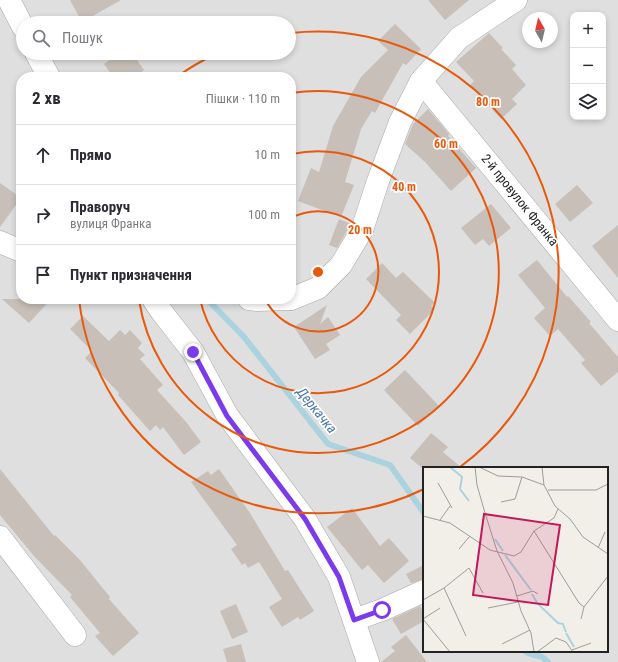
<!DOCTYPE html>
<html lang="uk">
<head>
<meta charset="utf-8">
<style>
  body { margin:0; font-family:"Roboto Condensed",sans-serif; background:#f7f7f7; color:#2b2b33 }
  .controls { position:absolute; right:12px; top:12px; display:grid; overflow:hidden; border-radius:8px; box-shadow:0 2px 6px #0003 }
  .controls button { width:36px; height:36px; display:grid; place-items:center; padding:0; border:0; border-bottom:1px solid #e1e1e2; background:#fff; color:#2b2b33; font:20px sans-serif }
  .compass { position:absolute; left:522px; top:12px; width:36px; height:36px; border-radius:50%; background:#fff; box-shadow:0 2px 6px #0003; rotate:352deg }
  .stop { position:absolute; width:12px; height:12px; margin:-9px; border:3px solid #7c3aed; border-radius:50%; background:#fff }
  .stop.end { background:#7c3aed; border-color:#fff; box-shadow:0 1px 4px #0008 }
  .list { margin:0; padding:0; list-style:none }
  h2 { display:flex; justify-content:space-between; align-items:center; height:52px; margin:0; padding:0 16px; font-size:17px }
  h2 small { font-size:13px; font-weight:400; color:#7c7c81 }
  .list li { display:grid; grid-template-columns:26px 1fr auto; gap:12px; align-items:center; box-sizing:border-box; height:60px; padding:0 16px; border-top:1px solid #e1e1e2 }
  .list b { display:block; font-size:15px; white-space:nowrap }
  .list p { margin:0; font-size:13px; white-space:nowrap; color:#7c7c81 }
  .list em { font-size:13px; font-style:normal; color:#7c7c81 }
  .icon { flex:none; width:22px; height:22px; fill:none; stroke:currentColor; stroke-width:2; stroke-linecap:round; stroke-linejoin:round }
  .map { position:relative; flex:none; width:618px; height:662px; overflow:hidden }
  .search { position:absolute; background:#fff; box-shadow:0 2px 6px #0003; left:16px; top:16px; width:280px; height:44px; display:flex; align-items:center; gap:10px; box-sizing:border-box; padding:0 14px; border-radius:22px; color:#7c7c81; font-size:15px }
  .panel { position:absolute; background:#fff; box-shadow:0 2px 6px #0003; left:16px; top:72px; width:280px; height:232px; border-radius:16px }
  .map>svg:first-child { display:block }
</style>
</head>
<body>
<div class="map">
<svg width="618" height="662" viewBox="0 0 618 662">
  <rect width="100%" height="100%" fill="#f2efe9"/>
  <path fill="#e0dfdf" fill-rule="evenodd" d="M0 0H618V662H0ZM573 15H603V117H573ZM528 18H552V42H528ZM23 23H289V53H23ZM21 77H291V299H21ZM424 468H607V651H424Z"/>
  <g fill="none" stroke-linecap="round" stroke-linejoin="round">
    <g stroke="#aad3df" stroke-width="6">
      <polyline points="207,299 244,337 328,444 390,465 424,513"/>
      <polyline points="525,651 528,653 542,657 548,662"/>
    </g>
  </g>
  <g fill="#c7bfb8">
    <polygon points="70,0 121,0 82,22"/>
    <polygon points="428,0 469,0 445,20"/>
    <polygon points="395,24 421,49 406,65 403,63 375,113 372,111 361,129 345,182 354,185 341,217 298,201 311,168 319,172 333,126 361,77 388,50 378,41"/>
    <polygon points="489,33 503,48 501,49 516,65 512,69 526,85 512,99 517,104 501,119 470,85 474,81 456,62"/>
    <polygon points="119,53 132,53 144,70 135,77 113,77 104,64"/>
    <polygon points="428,109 449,134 448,136 476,168 451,191 425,162 405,144 413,124"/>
    <polygon points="0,183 21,198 0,227"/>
    <polygon points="577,185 593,203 570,222 555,204"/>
    <polygon points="491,204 511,228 489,246 483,239 475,245 461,228"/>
    <polygon points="339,219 351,224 337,248 329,245"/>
    <polygon points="618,225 618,278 592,246"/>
    <polygon points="537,260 567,297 568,296 591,322 589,323 618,357 618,372 601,386 581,363 585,360 558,329 550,336 534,318 545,308 518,275"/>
    <polygon points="382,263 396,278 403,272 435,303 431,306 435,309 410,334 396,320 401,315 366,279"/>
    <polygon points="2,299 51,299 29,323"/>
    <polygon points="327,305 320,324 328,317 340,335 326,344 330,350 315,359 294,327"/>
    <polygon points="83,316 109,341 120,330 125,335 130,330 142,343 138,348 145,355 140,359 163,385 157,390 187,423 201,442 184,455 163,427 160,430 156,425 150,431 118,395 119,393 85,358 92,351 70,329"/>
    <polygon points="405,370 439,406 418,426 384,390"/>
    <polygon points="431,433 448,447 443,452 462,468 422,468 410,458"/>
    <polygon points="0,469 54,536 55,535 80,560 110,597 109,599 139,633 113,656 95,636 100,633 70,597 72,595 34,556 0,515"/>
    <polygon points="219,469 250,513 285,571 288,570 314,611 300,620 298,617 282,627 269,607 282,599 259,562 248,568 245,563 242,565 231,549 237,545 191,482 208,471 211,475"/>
    <polygon points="352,508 380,546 389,538 409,561 384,583 368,565 362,570 327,527"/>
    <polygon points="424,565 424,579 411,583 406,574"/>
    <polygon points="236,604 248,632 232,639 220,611"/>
    <polygon points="420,606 424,613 424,621 401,634 392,619"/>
    <polygon points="406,635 427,662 381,662 395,651 391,647"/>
    <polygon points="241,644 246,662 227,662 223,649"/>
  </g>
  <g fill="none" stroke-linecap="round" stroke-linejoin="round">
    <defs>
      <g id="minor">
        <polyline points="9,0 23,27"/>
        <polyline points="36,53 49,77"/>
        <polyline points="421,81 618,320"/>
        <polyline points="0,242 21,251"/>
        <polyline points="153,299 161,311 193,352 227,415 305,519 339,577 368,662"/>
        <polyline points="249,299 257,300 290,299"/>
        <polyline points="291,299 318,288 341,265 362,230 378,181 400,122 421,81 459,38 516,0"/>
        <polyline points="0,537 75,635"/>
        <polyline points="354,620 382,610 424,591"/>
      </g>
    </defs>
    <use href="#minor" stroke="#a9a9a9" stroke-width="23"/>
    <use href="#minor" stroke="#fff" stroke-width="22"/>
  </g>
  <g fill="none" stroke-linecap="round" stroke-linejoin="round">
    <polyline stroke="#7c3aed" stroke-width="5" points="193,352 227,416 305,519 339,577 354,620 382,610"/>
  </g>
  <g fill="none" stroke="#e8590c" stroke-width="2">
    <path d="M291 218A60 60 0 1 1 265 299"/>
    <path d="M292 154A121 121 0 1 1 200 299"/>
    <path d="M291 93A181 181 0 1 1 139 300"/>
    <path d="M424 489A241 241 0 0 1 79 299M178 76A241 241 0 0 1 216 54M291 33A241 241 0 0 1 460 467"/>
  </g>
  <g text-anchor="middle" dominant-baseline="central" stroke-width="3.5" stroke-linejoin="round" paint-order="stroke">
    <g font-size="13" fill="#222" stroke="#fff">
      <text transform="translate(520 200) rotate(51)">2-й провулок Франка</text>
    </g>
    <g font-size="14" font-style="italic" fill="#4a7aab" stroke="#fff">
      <text transform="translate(317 410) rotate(51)">Деркачка</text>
    </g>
  </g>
  <g transform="translate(423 467)">
    <rect width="185" height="185" fill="#f2efe9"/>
    <path fill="none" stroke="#aad3df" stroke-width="2" d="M27 0 39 10 37 22 46 34M72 72 80 84M82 88 108 123M109 127 114 136 135 156 140 157 143 165M143 166 151 180"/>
    <path fill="none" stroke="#9f9d99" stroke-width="1" d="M52 0 54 18 62 46 74 84 90 116 98 144 108 166 111 185M56 0 75 9 99 10 121 18 132 39 147 52 160 70 185 87M119 0 121 18M15 16 29 41M125 23H173L185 17M78 35 92 32 99 10M0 49 27 56 67 83 91 89 98 85 111 64 131 51 135 42M17 53 27 39M111 64 156 136 161 140M175 81 182 65M36 82 47 69M21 121 43 169M94 129 110 124 115 127M0 133 21 121 46 101 60 126M65 141 95 135M0 152 17 141M0 152 27 185M158 152 161 140 185 109M79 177 107 163M149 183 168 176M114 185 133 171 143 175 150 185"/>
    <path fill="#c2185b" fill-opacity="0.15" stroke="#c2185b" stroke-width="2" d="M61 47 137 58 125 138 50 128Z"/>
    <rect width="185" height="185" fill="none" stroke="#222" stroke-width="2"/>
  </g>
  <circle cx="318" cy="272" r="6" fill="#e8590c" stroke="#fff" stroke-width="2"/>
  <g font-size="12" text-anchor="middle" font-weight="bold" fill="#e8590c" stroke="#fff" stroke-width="3.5" stroke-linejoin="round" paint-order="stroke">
    <text x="488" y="106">80 m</text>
    <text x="446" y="148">60 m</text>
    <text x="404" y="191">40 m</text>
    <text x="360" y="234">20 m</text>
  </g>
</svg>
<div class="controls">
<button>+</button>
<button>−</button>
<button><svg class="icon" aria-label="layers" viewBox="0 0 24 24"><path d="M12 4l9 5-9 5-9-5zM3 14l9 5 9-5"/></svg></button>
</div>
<svg class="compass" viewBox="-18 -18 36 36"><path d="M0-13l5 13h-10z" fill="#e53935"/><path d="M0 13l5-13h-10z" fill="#7c7c81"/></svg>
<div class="stop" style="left:382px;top:610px"></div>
<div class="stop end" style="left:193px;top:352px"></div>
<div class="search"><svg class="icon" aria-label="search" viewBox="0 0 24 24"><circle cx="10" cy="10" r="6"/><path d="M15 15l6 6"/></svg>Пошук</div>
<section class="panel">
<h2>2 хв<small>Пішки · 110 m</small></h2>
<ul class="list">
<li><svg class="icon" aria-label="ahead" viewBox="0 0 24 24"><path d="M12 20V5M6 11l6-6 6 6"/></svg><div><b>Прямо</b></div><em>10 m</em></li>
<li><svg class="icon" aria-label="right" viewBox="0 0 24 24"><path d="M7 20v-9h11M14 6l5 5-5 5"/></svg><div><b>Праворуч</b><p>вулиця Франка</p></div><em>100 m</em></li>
<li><svg class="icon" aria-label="arrive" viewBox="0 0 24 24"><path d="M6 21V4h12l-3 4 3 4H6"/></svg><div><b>Пункт призначення</b></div></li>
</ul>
</section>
</div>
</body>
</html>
